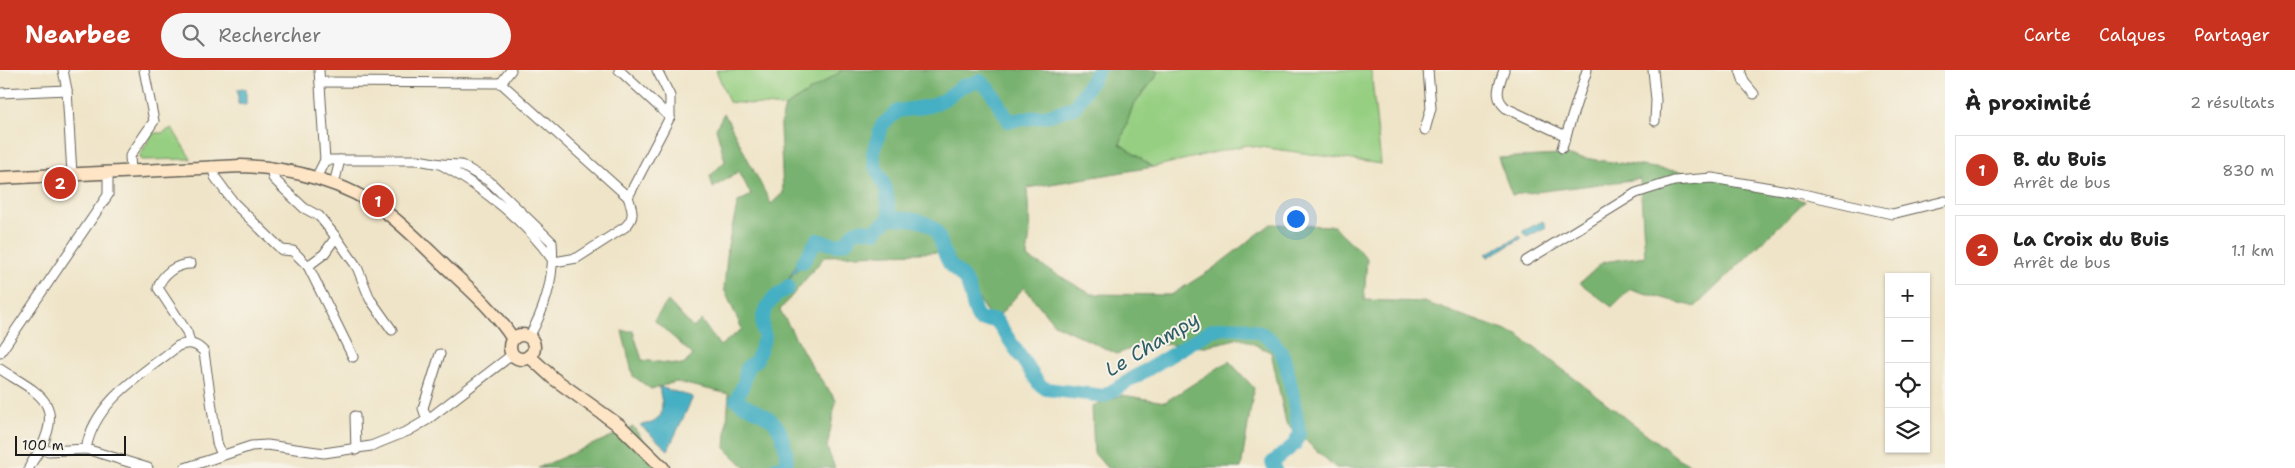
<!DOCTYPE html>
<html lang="fr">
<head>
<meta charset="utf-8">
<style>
  body { margin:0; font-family:"Shantell Sans",sans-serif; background:#f6f6f6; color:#222 }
  .controls { position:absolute; right:15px; bottom:15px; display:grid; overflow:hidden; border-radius:0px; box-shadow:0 1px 4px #0004 }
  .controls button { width:45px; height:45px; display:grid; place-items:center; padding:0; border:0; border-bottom:1px solid #e0e0e0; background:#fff; color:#222; font:25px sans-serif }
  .scale { position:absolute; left:15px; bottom:12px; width:111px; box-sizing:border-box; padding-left:5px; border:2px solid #1c1c1c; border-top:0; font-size:14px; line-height:18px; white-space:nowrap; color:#1c1c1c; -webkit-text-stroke:4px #f7f3e8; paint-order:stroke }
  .you { position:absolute; left:1295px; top:148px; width:18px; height:18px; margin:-12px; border:4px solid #fff; border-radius:50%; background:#1a73e8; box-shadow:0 0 0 8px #1a73e833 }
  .badge { display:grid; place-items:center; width:32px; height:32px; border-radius:50%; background:#c8321e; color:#fff; font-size:16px; font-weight:700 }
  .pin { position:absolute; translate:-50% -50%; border:2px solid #fff; box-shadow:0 1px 5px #0006 }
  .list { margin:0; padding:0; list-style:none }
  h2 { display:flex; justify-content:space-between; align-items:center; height:65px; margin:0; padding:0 20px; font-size:21px }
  h2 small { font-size:16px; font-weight:400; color:#767676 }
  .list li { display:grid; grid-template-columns:32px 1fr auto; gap:15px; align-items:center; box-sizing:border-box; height:70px; margin:0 10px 10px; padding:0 10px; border:1px solid #e0e0e0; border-radius:0px }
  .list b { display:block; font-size:19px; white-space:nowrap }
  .list p { margin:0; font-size:16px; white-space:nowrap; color:#767676 }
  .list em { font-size:16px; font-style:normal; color:#767676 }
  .icon { flex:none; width:28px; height:28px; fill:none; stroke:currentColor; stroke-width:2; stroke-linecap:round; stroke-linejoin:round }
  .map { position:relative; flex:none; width:1945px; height:398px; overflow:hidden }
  header { display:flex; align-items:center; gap:30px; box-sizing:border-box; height:70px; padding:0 25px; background:#c8321e; color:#fff }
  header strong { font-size:24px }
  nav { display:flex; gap:28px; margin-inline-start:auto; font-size:18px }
  .search { width:350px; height:45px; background:#f6f6f6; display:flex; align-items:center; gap:12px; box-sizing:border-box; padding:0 18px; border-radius:28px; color:#767676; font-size:19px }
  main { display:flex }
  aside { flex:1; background:#fff }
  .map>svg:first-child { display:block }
</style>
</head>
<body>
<header>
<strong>Nearbee</strong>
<div class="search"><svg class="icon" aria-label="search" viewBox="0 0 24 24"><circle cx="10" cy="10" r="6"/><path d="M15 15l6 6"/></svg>Rechercher</div>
<nav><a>Carte</a><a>Calques</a><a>Partager</a></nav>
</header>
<main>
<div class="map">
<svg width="1945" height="398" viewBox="0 0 1945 398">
  <rect width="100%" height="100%" fill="#f7f3e8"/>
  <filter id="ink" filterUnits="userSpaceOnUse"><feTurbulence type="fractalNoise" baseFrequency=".02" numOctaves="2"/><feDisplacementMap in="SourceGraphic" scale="10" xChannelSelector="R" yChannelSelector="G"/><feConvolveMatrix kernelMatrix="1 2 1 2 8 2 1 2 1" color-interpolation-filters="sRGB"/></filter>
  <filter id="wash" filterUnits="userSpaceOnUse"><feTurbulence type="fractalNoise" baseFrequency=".0096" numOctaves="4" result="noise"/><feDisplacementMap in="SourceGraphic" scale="20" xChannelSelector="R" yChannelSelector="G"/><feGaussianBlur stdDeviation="1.12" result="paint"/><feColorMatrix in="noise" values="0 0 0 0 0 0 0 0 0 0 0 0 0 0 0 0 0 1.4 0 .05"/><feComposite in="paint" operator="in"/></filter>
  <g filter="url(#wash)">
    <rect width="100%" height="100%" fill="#efe4c7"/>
    <g fill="#96cf82" stroke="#59764f">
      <polygon points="716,0 843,0 785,37 729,32"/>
      <polygon points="1157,0 1371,0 1381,94 1246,75 1153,97 1120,74 1133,35 1157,6"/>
      <polygon points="172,58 191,89 141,90 140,85 153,63 162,63"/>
    </g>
    <g fill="#78b270" stroke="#4a6746">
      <polygon points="843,0 1157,0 1157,6 1133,35 1120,74 1153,97 1027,118 1030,163 1027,187 1091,224 1171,225 1211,200 1271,154 1334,156 1367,188 1364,230 1424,232 1518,265 1679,389 1696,398 1336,398 1286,353 1271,282 1240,268 1203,277 1146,273 1117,284 1054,254 1024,217 993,253 950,182 825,186 780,240 812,297 836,330 827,378 835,398 746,398 725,378 729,324 676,312 651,319 633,306 622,261 633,261 642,290 683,295 693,285 654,250 668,231 693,258 701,250 720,276 742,259 724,219 728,175 738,132 751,125 739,101 713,118 710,106 725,91 716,58 724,43 771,134 783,123 780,57 785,37"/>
      <polygon points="1562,85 1705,105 1805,131 1695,237 1630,219 1612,237 1580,213 1603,192 1645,186 1640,109 1512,125 1498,88"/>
      <polygon points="1229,291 1254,318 1241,398 1107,398 1094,383 1092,336 1122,325 1165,332"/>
      <polygon points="633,357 665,398 538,398"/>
    </g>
    <g fill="#44afc3" stroke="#306670">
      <path d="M978 7 987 11 991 18 989 21 980 11H973L936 34 898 41 882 55 873 83 875 96 886 119 890 148 878 158 876 162C861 161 856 153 847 172 836 177 828 173 817 170L800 197 790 207 787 219C783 222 777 223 773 226 767 231 761 246 761 254 761 258 764 260 765 265 766 277 757 291 747 297L742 319 736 330C758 349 779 342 785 377 786 384 788 390 786 397L772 398 778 393H785C784 385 784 369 779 362 770 347 736 341 732 328L740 324 744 297C754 288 762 279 763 264L758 258 760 248 773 224 786 217C788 206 808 174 818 168L835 173 847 168V163L862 155 875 160C878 155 886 149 886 145 891 117 863 105 875 68 879 55 885 46 898 40 909 35 921 37 932 33 948 26 961 11 978 7Z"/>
      <polygon points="238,19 246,19 246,35 238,34"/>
      <polygon points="1543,151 1546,157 1527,167 1523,161"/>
      <polygon points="1520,166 1522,168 1488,187 1486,184"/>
      <polygon points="659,317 693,327 668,380 640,355 652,353 661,345 662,333"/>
    </g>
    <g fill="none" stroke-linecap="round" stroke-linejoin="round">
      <g stroke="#44afc3" stroke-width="14">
        <path d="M1098 0 1075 37 1046 46 1009 51 990 20 980 11 962 16 945 29 930 36 898 41 882 55 873 83 875 96 886 119 890 148C905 149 929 148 937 163 942 172 943 184 949 193 954 201 964 205 968 216 973 230 971 235 979 250H996L1039 314 1046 319 1104 326 1212 260C1238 253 1271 259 1283 286 1290 304 1296 343 1299 363L1295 374 1272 393 1275 398"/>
        <path d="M803 192 817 170 835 175 847 172C853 157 862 159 876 162L878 158 890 148"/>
        <path d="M776 398 786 397C788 390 786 384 785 377 778 343 762 347 736 330L744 313 747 297 756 291 765 267C757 247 768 228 787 219L788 216"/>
      </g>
    </g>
  </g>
  <g filter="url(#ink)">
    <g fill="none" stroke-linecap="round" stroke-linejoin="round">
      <defs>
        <g id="minor">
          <polyline points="63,0 67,20 72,104"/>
          <polyline points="619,0 670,47"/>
          <path d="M1504 0C1499 15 1493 27 1506 38L1566 66"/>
          <polyline points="1653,0 1656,30 1655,51"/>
          <polyline points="1740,0 1744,12 1754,24"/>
          <path d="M320 12 501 13 628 127C632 139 636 147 625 157L577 188 554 192"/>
          <polyline points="501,13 511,0"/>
          <polyline points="0,23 67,20"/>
          <polyline points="1425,60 1431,38 1428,0"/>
          <polyline points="1562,78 1587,0"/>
          <polyline points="325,90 418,90 440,94"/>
          <polyline points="212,96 215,107 234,133 282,180 293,181 308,196 353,287"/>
          <polyline points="271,97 273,108 284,119 304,138 319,146 336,167 357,197 370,229 392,260"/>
          <polyline points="131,102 130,86 154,51 144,0"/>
          <polyline points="316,108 325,90 319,0"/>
          <polyline points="334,114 340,90"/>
          <polyline points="628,127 670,47 670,26 657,0"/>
          <polyline points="1526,191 1636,123 1674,111 1712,108 1794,122 1892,144 1945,131"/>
          <polyline points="308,196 324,184 336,167"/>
          <path d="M529 267C546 237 555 206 552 172L489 111 461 95 440 94C482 117 527 152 554 192"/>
          <path d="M190 273 187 262 158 218C162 204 176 194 191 194"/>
          <polyline points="0,283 108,125 108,103"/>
          <path d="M0 299C35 322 65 330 41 378 37 385 32 391 29 398"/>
          <polyline points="355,346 356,380"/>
          <polyline points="427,350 423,338 440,284"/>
          <polyline points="40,379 49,381 86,379 148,398"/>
          <path d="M86 379C95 330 142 305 178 276 189 272 196 273 204 282L217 373 222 385"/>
          <polyline points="185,398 251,376 267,375 324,383 371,376 408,361 427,350 513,284"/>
        </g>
        <g id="secondary">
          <path d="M0 108 241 96C292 98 346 112 387 143 408 159 427 179 446 197 471 220 495 241 513 269"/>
          <circle cx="522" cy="277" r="12"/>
          <polyline points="529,286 553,308 620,356 663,398"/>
        </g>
      </defs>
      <use href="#minor" stroke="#666258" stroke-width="11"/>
      <use href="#secondary" stroke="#666258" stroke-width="15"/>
      <use href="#minor" stroke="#fff" stroke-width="9"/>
      <use href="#secondary" stroke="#fde5c5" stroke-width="12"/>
    </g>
  </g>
  <g text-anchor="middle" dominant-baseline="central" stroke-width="4" stroke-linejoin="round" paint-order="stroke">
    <g font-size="20" font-style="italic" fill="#2e5e67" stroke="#f7f3e8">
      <text transform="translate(1152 274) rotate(-31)">Le Champy</text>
    </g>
  </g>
</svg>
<div class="controls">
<button>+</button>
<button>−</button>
<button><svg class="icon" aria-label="locate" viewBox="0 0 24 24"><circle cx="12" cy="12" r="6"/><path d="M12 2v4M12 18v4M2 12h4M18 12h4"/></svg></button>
<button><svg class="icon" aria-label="layers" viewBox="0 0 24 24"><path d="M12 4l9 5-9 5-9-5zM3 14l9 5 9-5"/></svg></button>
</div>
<div class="scale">100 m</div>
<div class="you"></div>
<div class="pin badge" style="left:378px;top:131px">1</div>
<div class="pin badge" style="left:60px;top:113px">2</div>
</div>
<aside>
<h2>À proximité<small>2 résultats</small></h2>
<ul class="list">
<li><span class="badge">1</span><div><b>B. du Buis</b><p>Arrêt de bus</p></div><em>830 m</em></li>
<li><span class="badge">2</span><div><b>La Croix du Buis</b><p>Arrêt de bus</p></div><em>1.1 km</em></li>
</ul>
</aside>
</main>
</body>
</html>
